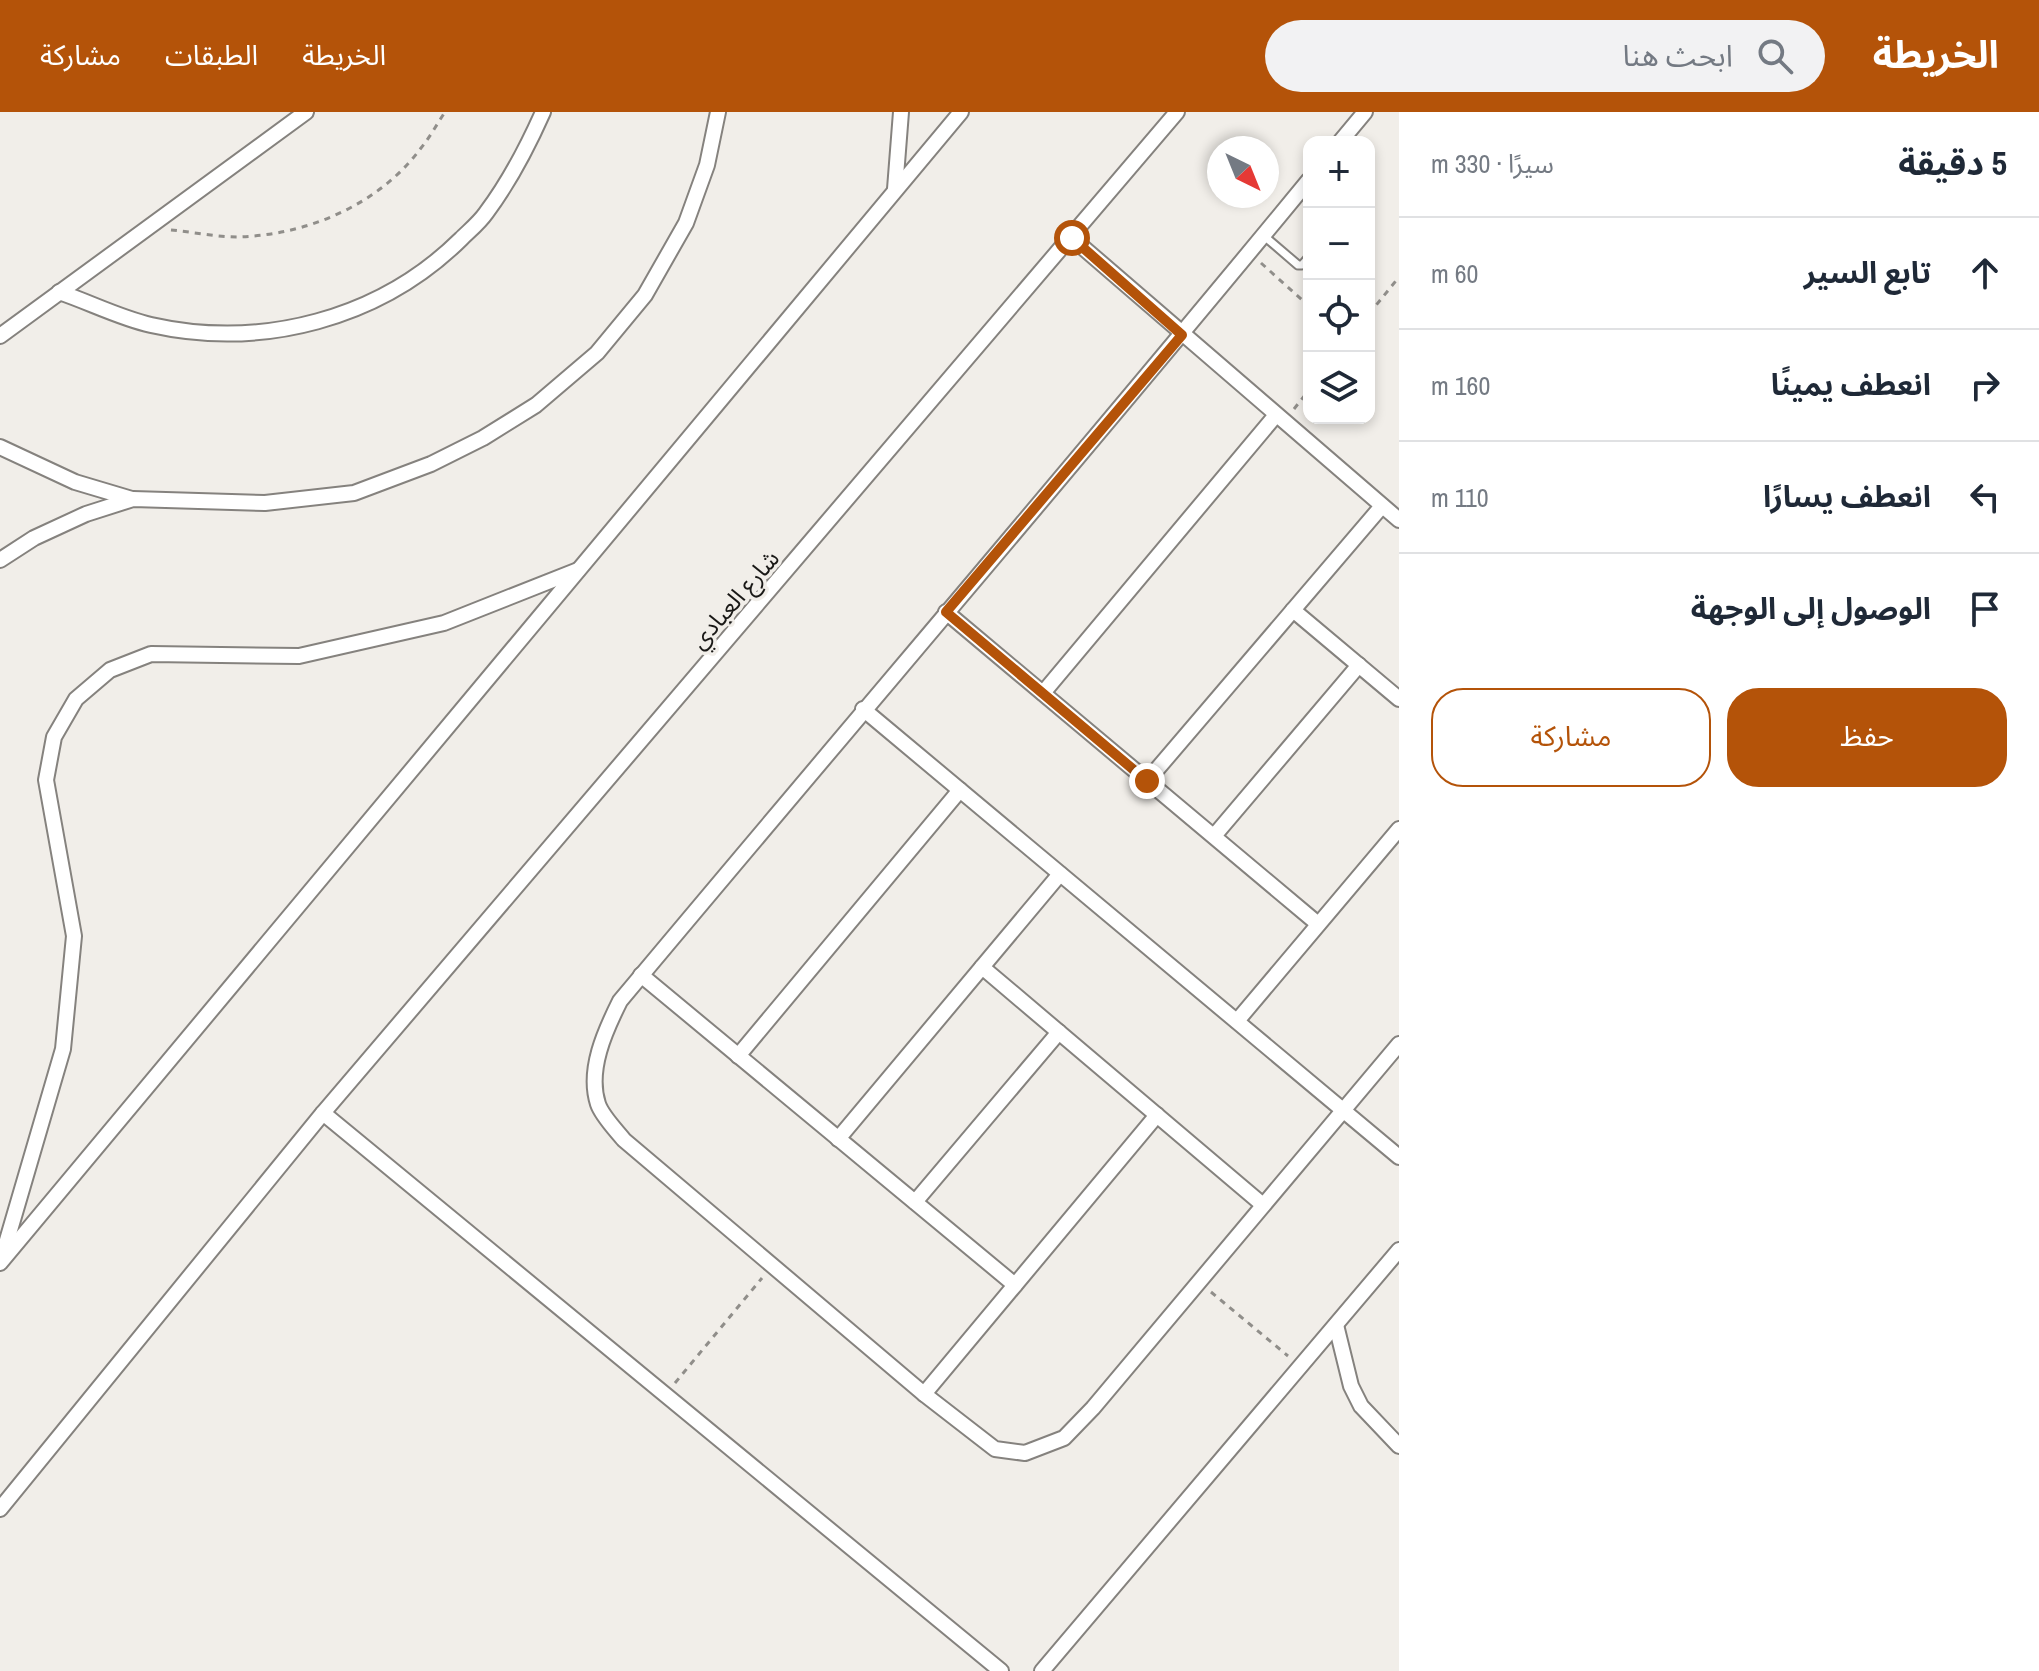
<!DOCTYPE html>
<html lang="ar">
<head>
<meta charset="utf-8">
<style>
  body { margin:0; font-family:"Archivo Narrow","Noto Sans Arabic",sans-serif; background:#f2f2f3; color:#1f2937; direction:rtl }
  .controls { position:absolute; right:24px; top:24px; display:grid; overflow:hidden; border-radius:16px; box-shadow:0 4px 12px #0003 }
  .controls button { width:72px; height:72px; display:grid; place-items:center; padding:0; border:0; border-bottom:2px solid #e0e1e3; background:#fff; color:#1f2937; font:40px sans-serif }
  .compass { position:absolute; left:1207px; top:24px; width:72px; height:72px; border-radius:50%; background:#fff; box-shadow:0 4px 12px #0003; rotate:137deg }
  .stop { position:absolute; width:24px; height:24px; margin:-18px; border:6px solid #b45309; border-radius:50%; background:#fff }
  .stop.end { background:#b45309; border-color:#fff; box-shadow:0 2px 8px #0008 }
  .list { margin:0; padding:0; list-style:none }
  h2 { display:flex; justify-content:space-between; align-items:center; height:104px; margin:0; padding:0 32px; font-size:34px }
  h2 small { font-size:26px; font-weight:400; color:#747a83 }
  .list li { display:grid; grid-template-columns:52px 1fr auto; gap:24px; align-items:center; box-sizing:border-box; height:112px; padding:0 32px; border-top:2px solid #e0e1e3 }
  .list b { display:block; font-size:30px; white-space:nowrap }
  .list em { font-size:26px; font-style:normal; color:#747a83 }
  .actions { display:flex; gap:16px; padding:24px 32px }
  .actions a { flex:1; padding:18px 0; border:2px solid #b45309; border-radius:32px; text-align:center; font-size:28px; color:#b45309 }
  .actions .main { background:#b45309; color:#fff }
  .icon { flex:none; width:44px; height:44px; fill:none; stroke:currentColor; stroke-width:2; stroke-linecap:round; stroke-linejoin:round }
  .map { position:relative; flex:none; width:1399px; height:1559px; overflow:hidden; direction:ltr }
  header { display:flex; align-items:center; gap:48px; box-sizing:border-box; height:112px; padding:0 40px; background:#b45309; color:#fff }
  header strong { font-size:38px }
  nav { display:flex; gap:44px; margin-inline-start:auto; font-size:28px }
  .search { width:560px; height:72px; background:#f2f2f3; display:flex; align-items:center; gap:20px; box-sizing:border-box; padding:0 28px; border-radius:44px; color:#747a83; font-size:30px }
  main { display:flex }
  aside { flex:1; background:#fff }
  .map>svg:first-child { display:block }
</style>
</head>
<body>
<header>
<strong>الخريطة</strong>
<div class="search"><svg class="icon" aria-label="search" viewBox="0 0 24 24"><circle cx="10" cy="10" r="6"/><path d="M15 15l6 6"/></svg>ابحث هنا</div>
<nav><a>الخريطة</a><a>الطبقات</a><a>مشاركة</a></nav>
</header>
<main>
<aside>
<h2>5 دقيقة<small>سيرًا · 330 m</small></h2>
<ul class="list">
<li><svg class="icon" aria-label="ahead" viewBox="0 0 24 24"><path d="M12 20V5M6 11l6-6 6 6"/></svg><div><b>تابع السير</b></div><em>60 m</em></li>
<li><svg class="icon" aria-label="right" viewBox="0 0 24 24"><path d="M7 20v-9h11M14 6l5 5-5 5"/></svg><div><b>انعطف يمينًا</b></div><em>160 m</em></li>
<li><svg class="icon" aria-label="left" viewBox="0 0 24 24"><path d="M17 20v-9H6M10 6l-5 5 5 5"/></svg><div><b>انعطف يسارًا</b></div><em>110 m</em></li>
<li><svg class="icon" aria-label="arrive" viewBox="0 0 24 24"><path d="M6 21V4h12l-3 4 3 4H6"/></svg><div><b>الوصول إلى الوجهة</b></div></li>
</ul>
<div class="actions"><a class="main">حفظ</a><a>مشاركة</a></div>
</aside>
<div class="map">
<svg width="1399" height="1559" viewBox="0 0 1399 1559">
  <rect width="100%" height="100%" fill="#f1eee9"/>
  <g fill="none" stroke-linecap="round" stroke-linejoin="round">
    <defs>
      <polyline id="service" points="1263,123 1298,153 1302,153 1309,145"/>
      <g id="minor">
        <polyline points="1340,30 1365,0"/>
        <path d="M1309 68C1082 344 849 615 620 889 605 919 587 958 598 992 602 1004 616 1018 624 1028L924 1282 995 1337 1025 1341 1064 1326 1093 1296 1399 932"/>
        <polyline points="895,77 901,0"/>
        <polyline points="1072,126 1399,408"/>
        <path d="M59 180C89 190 120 206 151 213 262 238 380 207 461 127 469 119 479 111 486 101 510 69 527 36 543 0"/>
        <polyline points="0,224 306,0"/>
        <polyline points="0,335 75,370 132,387"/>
        <polyline points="0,448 34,426 86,402 133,387 265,391 354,381 431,352 483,326 536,293 597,241 645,183 686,111 707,53 718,0"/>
        <polyline points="1293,498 1399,587"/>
        <polyline points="946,500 1318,812"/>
        <polyline points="1043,581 1276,303"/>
        <polyline points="863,597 1399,1045"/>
        <polyline points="1147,669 1382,394"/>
        <polyline points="1214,724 1359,553"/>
        <polyline points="982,855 1263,1093"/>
        <polyline points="641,863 1015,1173"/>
        <polyline points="1237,909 1399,717"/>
        <polyline points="738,944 960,678"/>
        <polyline points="323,1001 1001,1559"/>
        <polyline points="838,1027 1060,762"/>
        <polyline points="915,1090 1059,920"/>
        <polyline points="3,1142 63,937 74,824 46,668 54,625 76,587 110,558 151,542 299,544 444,511 578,458"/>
        <polyline points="0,1151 961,0"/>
        <polyline points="1336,1213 1351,1274 1361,1294 1399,1334"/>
        <polyline points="924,1282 1157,1003"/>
        <polyline points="0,1397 323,1001 1177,0"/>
        <polyline points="1042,1559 1399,1138"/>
      </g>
    </defs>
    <use href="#service" stroke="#85827e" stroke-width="11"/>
    <use href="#minor" stroke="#85827e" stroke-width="18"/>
    <g stroke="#908e8a" stroke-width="3" stroke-dasharray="6 6" stroke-linecap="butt">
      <path d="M171 118C193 120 216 125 238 125 307 123 379 93 421 36 430 25 437 12 445 0"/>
      <polyline points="1261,151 1309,194"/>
      <polyline points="1369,202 1399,165"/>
      <polyline points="1294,297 1309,278"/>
      <polyline points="1211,1180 1288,1244"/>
      <polyline points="675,1271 762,1166"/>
    </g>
    <use href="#service" stroke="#fff" stroke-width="7"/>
    <use href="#minor" stroke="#fff" stroke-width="14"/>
  </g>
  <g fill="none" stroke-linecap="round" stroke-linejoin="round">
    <polyline stroke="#b45309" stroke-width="10" points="1072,126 1182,223 946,500 1147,669"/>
  </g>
  <g text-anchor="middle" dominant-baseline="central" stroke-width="7" stroke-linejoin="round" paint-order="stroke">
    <g font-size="24" fill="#191816" stroke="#f1eee9">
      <text transform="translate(734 487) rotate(-49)">شارع العبادي</text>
    </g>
  </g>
</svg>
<div class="controls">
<button>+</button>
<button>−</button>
<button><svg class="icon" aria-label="locate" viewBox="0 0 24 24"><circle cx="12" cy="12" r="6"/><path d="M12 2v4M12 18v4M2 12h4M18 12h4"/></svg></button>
<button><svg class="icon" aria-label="layers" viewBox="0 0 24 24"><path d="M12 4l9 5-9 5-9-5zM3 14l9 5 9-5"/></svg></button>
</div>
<svg class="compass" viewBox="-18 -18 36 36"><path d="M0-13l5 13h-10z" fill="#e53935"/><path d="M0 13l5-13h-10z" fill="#747a83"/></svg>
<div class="stop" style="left:1072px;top:126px"></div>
<div class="stop end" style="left:1147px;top:669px"></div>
</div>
</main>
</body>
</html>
